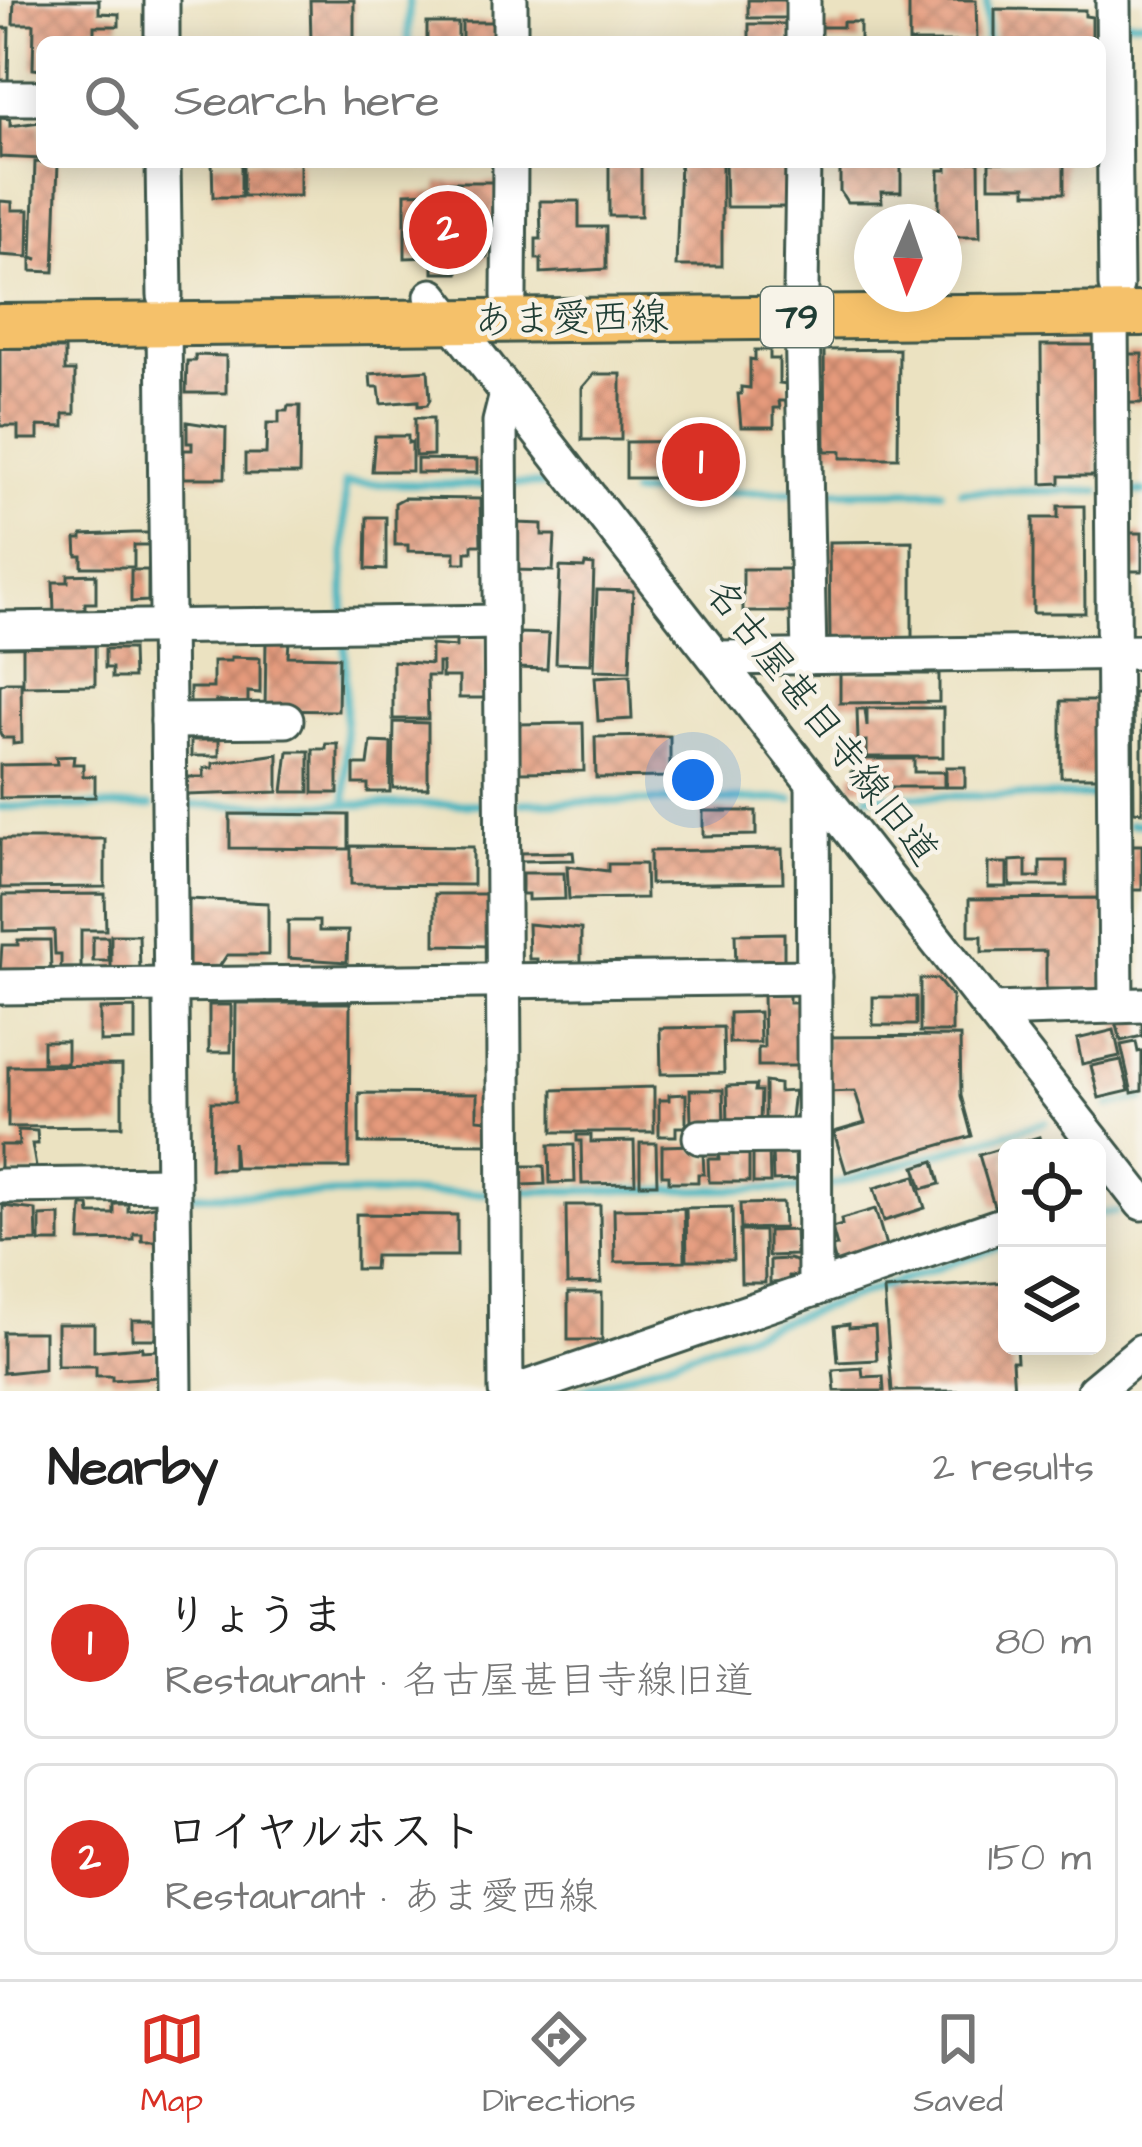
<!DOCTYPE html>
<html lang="en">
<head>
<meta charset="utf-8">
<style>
  body { margin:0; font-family:"Architects Daughter","Klee One",sans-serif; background:#f6f6f6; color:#222 }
  .controls { position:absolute; right:36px; bottom:36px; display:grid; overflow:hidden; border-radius:18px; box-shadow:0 6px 30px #0003 }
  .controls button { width:108px; height:108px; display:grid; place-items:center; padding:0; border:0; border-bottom:3px solid #e0e0e0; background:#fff; color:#222; font:60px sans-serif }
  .compass { position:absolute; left:854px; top:204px; width:108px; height:108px; border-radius:50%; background:#fff; box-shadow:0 6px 30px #0003; rotate:182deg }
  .you { position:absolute; left:693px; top:780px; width:42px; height:42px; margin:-30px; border:9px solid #fff; border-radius:50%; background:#1a73e8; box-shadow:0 0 0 18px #1a73e833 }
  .badge { display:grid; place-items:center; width:78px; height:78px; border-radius:50%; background:#d93025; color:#fff; font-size:39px; font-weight:700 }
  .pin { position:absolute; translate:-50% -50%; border:6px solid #fff; box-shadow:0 3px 12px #0006 }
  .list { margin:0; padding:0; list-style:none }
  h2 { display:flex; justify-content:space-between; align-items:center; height:156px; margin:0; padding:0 48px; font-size:51px }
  h2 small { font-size:39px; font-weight:400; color:#767676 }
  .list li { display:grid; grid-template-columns:78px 1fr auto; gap:36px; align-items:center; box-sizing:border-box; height:192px; margin:0 24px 24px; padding:0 24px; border:3px solid #e0e0e0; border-radius:18px }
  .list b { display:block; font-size:45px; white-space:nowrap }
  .list p { margin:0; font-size:39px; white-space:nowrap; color:#767676 }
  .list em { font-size:39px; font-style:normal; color:#767676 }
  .icon { flex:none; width:66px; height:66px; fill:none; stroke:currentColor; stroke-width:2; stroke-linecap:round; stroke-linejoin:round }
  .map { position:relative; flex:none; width:1142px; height:1391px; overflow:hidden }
  .search { position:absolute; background:#fff; box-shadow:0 6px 30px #0003; left:36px; right:36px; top:36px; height:132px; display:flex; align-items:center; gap:30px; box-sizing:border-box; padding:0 42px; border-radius:18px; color:#767676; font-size:45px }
  .sheet { height:588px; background:#fff }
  nav { display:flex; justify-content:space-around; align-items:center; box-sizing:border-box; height:168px; border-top:3px solid #e0e0e0; background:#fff; font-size:33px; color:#767676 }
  nav a { display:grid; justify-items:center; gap:6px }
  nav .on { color:#d93025 }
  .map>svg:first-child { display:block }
</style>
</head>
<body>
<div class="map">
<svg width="1142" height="1391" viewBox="0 0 1142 1391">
  <defs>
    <pattern id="building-cross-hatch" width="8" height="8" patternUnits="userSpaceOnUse" patternTransform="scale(3)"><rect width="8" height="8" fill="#e59a7b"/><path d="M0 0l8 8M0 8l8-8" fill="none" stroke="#b97f66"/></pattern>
  </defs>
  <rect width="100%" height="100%" fill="#f7f3e8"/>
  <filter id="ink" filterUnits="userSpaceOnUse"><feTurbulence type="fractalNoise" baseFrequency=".00833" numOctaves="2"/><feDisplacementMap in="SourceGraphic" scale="24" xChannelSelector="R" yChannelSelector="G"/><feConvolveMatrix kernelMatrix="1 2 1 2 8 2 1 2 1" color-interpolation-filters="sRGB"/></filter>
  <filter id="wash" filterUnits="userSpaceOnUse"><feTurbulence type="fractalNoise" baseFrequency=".004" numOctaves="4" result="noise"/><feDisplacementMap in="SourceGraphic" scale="48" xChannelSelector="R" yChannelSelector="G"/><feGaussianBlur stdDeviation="2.7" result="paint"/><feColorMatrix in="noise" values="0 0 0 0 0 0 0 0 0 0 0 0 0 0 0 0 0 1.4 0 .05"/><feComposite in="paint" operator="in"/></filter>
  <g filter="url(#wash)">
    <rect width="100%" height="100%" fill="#ebe2c1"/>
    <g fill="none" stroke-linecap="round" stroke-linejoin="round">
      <g stroke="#45b4bd" stroke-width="8">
        <polyline points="987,0 987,42"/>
        <polyline points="1122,21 1142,21"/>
        <polyline points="408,42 409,0"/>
        <polyline points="515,483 549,485"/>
        <polyline points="961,491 1098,491"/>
        <polyline points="825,492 941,491"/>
        <polyline points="1128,492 1142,492"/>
        <polyline points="632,494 793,492"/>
        <polyline points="344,610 345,483 485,485"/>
        <polyline points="345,641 346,804"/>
        <polyline points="868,796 1099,796"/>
        <polyline points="521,803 792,799"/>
        <polyline points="189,805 488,804"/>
        <polyline points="0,807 151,806"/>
        <polyline points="1130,824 1142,824"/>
        <polyline points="1109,1106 1142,1099"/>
        <polyline points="828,1186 1045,1122"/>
        <polyline points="523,1191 801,1189"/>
        <polyline points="193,1195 486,1193"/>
        <polyline points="1097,1214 1116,1212"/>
        <polyline points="579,1391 1007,1244"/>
      </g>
    </g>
    <g id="blocks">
      <g fill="url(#building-cross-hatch)">
        <polygon points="14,0 99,0 99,13 119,14 119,26 94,26 94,42 42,42 42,70 33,69 34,24 13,24"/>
        <polygon points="310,0 354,0 354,42 311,42"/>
        <rect x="748" y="0" width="42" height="18"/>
        <polygon points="909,0 976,0 977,42 909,42"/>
        <polygon points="995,9 1085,10 1085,16 1092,17 1092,42 995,42"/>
        <rect x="462" y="22" width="34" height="20"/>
        <polygon points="843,22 860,22 860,42 819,42 819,27 843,27"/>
        <rect x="427" y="23" width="31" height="19"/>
        <rect x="749" y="24" width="41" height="18"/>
        <polygon points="0,28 9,28 8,84 0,84"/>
        <polygon points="0,118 10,119 10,126 40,122 42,159 0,157"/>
        <polygon points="35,162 58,163 54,272 31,271 31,259 38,259 32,257"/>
        <polygon points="212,162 241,162 241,197 213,197"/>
        <rect x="243" y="162" width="57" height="34"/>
        <rect x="609" y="162" width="32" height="54"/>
        <polygon points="680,162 722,162 722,266 676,266"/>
        <polygon points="725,162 790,162 790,207 726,207"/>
        <polygon points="840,162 901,162 901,192 881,192 882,202 847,202 840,191"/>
        <polygon points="947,162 979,162 980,237 944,237 944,222 939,222 939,170 947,170"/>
        <polygon points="989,162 1064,162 1064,193 1026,193 1026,186 989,186"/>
        <polygon points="438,182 497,182 494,247 487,247 487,257 458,257 458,273 433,273 433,257 405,258 405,193 438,192"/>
        <polygon points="0,201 12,202 12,210 29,210 28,257 0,255"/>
        <polygon points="540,201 579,201 579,227 606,227 606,269 541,273 541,259 536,259 536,239 541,239"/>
        <polygon points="1041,345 1097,345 1097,476 1060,476 1060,483 1042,484"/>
        <polygon points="0,348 65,349 65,371 75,371 75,414 64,414 64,427 38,426 38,439 18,439 18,426 0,426"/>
        <polygon points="899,349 898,458 841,458 841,451 825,451 824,350"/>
        <polygon points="755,350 770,350 770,359 779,359 779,383 787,384 787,401 779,401 780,408 774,408 774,427 741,427 738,394 741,394 741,387 750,388 750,359 755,360"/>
        <rect x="1126" y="354" width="16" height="49"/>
        <polygon points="195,355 226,356 226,393 186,393 187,361 195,361"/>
        <polygon points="428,370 430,400 427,405 418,406 418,401 381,404 379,387 371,387 370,374"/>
        <polygon points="594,374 621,374 621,440 582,440 582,388"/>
        <polygon points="288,406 300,406 299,474 245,474 245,454 266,454 267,423 279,423 279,411 287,411"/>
        <polygon points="415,418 433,418 433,455 415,456"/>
        <polygon points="187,422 226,428 225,478 184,478 184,450 192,450 192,443 187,443"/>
        <polygon points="375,436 408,436 408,443 412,442 412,471 372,471"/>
        <polygon points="720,441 720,478 626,478 626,442"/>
        <polygon points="417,459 477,460 477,473 417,473"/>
        <polygon points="404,498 480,499 481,545 472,545 472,552 466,552 466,563 455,563 455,552 408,551 408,545 395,545 395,503"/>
        <polygon points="1058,506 1084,506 1085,613 1033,613 1033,518 1058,518"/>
        <polygon points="367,517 386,517 386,570 366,569"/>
        <polygon points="516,523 542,524 542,535 555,535 553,571 515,570"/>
        <polygon points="134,533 150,533 151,545 134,545 134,567 82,567 82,556 77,556 76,539 82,539 82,535"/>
        <rect x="1126" y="533" width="16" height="38"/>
        <polygon points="912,541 912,640 830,640 829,542"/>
        <polygon points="585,564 594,565 591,664 556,663 560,567 584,568"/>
        <rect x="743" y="569" width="48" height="43"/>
        <polygon points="131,570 148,570 148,601 131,602"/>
        <polygon points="96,574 96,603 85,603 85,612 54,612 53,582 68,582 68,575"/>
        <polygon points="597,590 633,591 630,671 594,670"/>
        <polygon points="518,633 549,634 547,669 517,668"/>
        <polygon points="456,640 485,640 485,677 489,678 489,698 459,698 459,677 442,677 442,663 438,663 438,676 427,676 428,719 393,719 393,661 431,664 431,645 456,647"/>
        <polygon points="266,641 289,641 288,656 339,657 338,711 265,710"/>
        <polygon points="23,644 95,644 95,685 23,686"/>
        <polygon points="105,649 132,649 133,678 112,678 112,668 105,668"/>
        <polygon points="231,657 260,658 260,693 248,692 248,705 216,701 216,707 190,707 190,688 213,688 213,661 231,661"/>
        <polygon points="840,674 939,674 939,702 840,703"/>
        <polygon points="630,675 632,719 598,721 595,677"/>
        <polygon points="6,682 21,682 22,743 13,744 13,738 3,738 0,733 0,685"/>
        <polygon points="1133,693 1142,693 1142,812 1134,811"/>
        <rect x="1061" y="701" width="38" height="76"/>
        <polygon points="867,708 943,708 943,757 867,757 867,741 858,742 857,709 865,709 867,726"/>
        <polygon points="394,722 428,723 428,788 393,788"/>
        <polygon points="583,723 584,771 519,772 518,724"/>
        <polygon points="670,736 670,777 596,778 595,737"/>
        <rect x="191" y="740" width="28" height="16"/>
        <polygon points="371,742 391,743 390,792 368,792 368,784 354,784 354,765 368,765"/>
        <polygon points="326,744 338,744 338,793 313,793 313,749 326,749"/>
        <polygon points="288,751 309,751 309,792 283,792"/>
        <polygon points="278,754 278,792 187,795 188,777 204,777 204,768 213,768 213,763"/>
        <polygon points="74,756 73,764 83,764 83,776 95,776 95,797 0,798 0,765 57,764 56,757"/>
        <polygon points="863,759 914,759 914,772 944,772 944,787 851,787 851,772 863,772"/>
        <rect x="946" y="767" width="19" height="20"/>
        <polygon points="703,811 756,811 756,835 703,836"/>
        <polygon points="230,814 349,815 349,849 230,848"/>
        <polygon points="0,839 105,839 105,887 0,888"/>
        <rect x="1131" y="845" width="11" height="45"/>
        <polygon points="351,846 473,847 473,885 351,884"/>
        <polygon points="782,849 783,882 650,884 650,851"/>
        <polygon points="573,852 574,860 519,861 519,853"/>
        <polygon points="1026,860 1026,877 1040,877 1040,861 1067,861 1067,886 1010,886 1010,861"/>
        <rect x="988" y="863" width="19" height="24"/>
        <polygon points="608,864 645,864 646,898 569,899 567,866 608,871"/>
        <polygon points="522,873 564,873 565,899 528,900 528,894 522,894"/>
        <polygon points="105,894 106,930 81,930 81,968 61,968 61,954 55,954 54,930 3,931 3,895"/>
        <polygon points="435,894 490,894 490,946 435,945"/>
        <polygon points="1103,898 1103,989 1046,989 1046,951 982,952 982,936 969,936 969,899"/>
        <polygon points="189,899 268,903 268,955 227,955 219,967 189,966"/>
        <polygon points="288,921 319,921 319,931 348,931 347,962 288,958"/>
        <polygon points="528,924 581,929 581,964 537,965 537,959 529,959"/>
        <polygon points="784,933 784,967 736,967 735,934"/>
        <polygon points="111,935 139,935 140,971 111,971"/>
        <polygon points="93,937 108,937 109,961 93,961"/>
        <polygon points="18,940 50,940 51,969 0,973 2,945 18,945"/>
        <polygon points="920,979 937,979 952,997 952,1032 920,1032"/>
        <polygon points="763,994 789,994 789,1003 799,1003 800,1066 758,1066 758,1048 764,1048"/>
        <rect x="873" y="997" width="43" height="28"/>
        <polygon points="236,1003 350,1003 349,1168 235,1168 233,1142 233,1169 210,1169 211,1102 235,1102"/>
        <rect x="209" y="1005" width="22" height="47"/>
        <polygon points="135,1008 135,1041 100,1042 100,1009"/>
        <polygon points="759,1012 760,1043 729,1043 729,1013"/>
        <polygon points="1142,1015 1142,1036 1121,1041 1116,1021"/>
        <polygon points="723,1027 724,1073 661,1074 660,1028"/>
        <polygon points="1114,1030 1120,1056 1082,1064 1077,1039"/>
        <polygon points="960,1036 961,1096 972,1136 846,1172 834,1132 865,1123 855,1091 826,1092 825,1037"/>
        <rect x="43" y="1041" width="24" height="22"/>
        <polygon points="1136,1042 1138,1052 1142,1051 1142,1091 1132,1093 1121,1045"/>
        <polygon points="1121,1060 1129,1091 1099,1098 1091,1066"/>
        <polygon points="122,1065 122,1126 8,1127 8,1066"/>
        <polygon points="765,1082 779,1084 779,1092 794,1091 791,1118 765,1124"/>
        <polygon points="756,1085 755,1091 761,1091 760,1123 742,1120 741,1123 728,1123 727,1086"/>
        <polygon points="654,1087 654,1132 553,1132 553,1090"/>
        <polygon points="690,1090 723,1090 724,1124 691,1121"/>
        <polygon points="359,1093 477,1094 477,1119 488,1120 487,1144 359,1143"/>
        <polygon points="686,1094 686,1127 676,1127 676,1136 659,1136 659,1100 669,1100 669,1095"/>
        <polygon points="18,1130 37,1131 38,1144 32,1144 37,1173 0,1174 0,1145 19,1145"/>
        <polygon points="577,1135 591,1135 591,1142 634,1141 635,1183 582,1184 581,1141 577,1141"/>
        <polygon points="1039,1137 1042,1148 1007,1148 1007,1203 994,1206 979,1155"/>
        <polygon points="640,1143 656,1143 657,1184 640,1184"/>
        <polygon points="549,1145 574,1145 575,1182 550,1183"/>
        <polygon points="694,1145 694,1152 703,1152 704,1174 698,1174 698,1182 669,1182 669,1175 662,1175 662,1146"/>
        <polygon points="753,1149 769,1149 770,1183 753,1183"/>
        <polygon points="795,1149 796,1180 773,1181 772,1150"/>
        <polygon points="719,1150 749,1150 749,1182 709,1182 708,1159 719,1159"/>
        <polygon points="934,1161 940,1184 922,1189 915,1167"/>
        <polygon points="521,1166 544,1166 545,1184 522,1185"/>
        <polygon points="915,1176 925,1208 884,1221 874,1188"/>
        <polygon points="783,1203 784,1228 741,1229 740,1204"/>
        <polygon points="114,1204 128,1204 128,1211 158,1205 158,1241 142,1241 142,1234 134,1234 134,1240 80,1241 82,1206 89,1206 90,1214 114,1214"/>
        <polygon points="566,1205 600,1205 601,1283 567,1284"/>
        <polygon points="3,1206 36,1210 37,1241 3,1242"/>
        <polygon points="732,1207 733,1260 687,1260 686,1208"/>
        <polygon points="684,1208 685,1261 615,1262 614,1209"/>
        <polygon points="875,1209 887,1249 837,1266 831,1247 837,1246 832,1228 842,1225 841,1219"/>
        <polygon points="356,1214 457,1215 457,1256 375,1256 374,1269 356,1269"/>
        <polygon points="60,1215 60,1242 40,1242 40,1216"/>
        <polygon points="795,1230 796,1255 768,1256 768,1231"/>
        <polygon points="740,1231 764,1231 765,1283 741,1283"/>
        <polygon points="789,1259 799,1262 799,1276 789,1276 789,1282 770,1283 770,1260"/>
        <polygon points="1007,1282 1007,1346 1016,1346 1017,1361 1012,1361 1014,1391 892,1391 884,1290"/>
        <rect x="568" y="1293" width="34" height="47"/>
        <rect x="132" y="1320" width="24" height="19"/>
        <polygon points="57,1324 94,1324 94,1351 142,1347 142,1351 157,1350 157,1377 112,1380 112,1376 96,1376 96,1366 57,1366"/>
        <polygon points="849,1324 849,1328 875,1326 877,1360 838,1362 835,1326"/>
        <polygon points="3,1332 44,1332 44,1369 3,1373"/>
        <polygon points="862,1368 863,1377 883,1376 884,1391 835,1391 833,1370"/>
      </g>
    </g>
  </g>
  <g filter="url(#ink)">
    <use href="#blocks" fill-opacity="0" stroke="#3e5649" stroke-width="3"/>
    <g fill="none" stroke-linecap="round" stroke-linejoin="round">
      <defs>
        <g id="minor">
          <polyline points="162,0 162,42"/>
          <polyline points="510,0 510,42"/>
          <polyline points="803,0 803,42"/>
          <polyline points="1113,0 1116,286"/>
          <polyline points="0,98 42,98"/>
          <polyline points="163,162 165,296"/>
          <polyline points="801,290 803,162"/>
          <polyline points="432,296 1142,1203"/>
          <polyline points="509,296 510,162"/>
          <polyline points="1111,314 1116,1005"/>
          <polyline points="802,317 809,657"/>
          <polyline points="164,324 175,1391"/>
          <polyline points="0,629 501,622"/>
          <polyline points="717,658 1142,652"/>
          <polyline points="168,721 286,720"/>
          <polyline points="813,782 815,1289"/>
          <polyline points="0,987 814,977"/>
          <polyline points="993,1010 1142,1005"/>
          <polyline points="700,1137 814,1136"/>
          <polyline points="0,1186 173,1184"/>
          <polyline points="506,1391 500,422 507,394"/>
          <polyline points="517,1391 1007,1223"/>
          <polyline points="1094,1391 1142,1351"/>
        </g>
        <polyline id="major" points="0,326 1142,314"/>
      </defs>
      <use href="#minor" stroke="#3e5649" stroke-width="39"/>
      <use href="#major" stroke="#3e5649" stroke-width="48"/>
      <use href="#minor" stroke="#fff" stroke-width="33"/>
      <use href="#major" stroke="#f5c16b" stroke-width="42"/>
    </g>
  </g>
  <g text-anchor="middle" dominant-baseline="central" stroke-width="9" stroke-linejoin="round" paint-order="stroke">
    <rect fill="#f7f3e8" stroke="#60746a" stroke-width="3" x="761" y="287" width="72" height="60" rx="9"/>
    <g font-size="36" font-weight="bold" fill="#1f3d34">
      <text x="797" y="317">79</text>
    </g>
    <g font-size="39" fill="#1f3d34" stroke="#f7f3e8">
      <text transform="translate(571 320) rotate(-1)">あま愛西線</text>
      <text transform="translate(821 723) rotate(52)">名古屋甚目寺線旧道</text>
    </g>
  </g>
</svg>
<div class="controls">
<button><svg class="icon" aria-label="locate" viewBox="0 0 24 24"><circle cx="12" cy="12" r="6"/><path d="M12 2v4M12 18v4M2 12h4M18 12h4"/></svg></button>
<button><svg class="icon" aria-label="layers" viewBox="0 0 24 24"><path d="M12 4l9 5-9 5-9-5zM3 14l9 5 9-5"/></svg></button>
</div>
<svg class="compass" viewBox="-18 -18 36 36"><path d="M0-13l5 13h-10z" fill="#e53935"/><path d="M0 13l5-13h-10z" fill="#767676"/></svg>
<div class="you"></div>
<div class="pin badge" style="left:701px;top:462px">1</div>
<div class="pin badge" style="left:448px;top:230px">2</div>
<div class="search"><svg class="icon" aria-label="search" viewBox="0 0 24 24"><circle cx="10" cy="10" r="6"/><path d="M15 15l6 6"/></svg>Search here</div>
</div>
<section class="sheet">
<h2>Nearby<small>2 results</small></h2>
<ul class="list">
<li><span class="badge">1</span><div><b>りょうま</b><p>Restaurant · 名古屋甚目寺線旧道</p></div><em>80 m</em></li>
<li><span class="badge">2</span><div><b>ロイヤルホスト</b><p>Restaurant · あま愛西線</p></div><em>150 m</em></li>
</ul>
</section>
<nav>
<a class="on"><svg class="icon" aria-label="map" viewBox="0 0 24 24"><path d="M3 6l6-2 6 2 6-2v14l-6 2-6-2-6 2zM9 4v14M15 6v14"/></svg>Map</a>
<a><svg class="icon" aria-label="directions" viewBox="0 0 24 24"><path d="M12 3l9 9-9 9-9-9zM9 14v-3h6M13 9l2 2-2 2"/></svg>Directions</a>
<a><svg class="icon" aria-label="saved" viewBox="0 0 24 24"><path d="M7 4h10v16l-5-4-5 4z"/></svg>Saved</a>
</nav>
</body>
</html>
